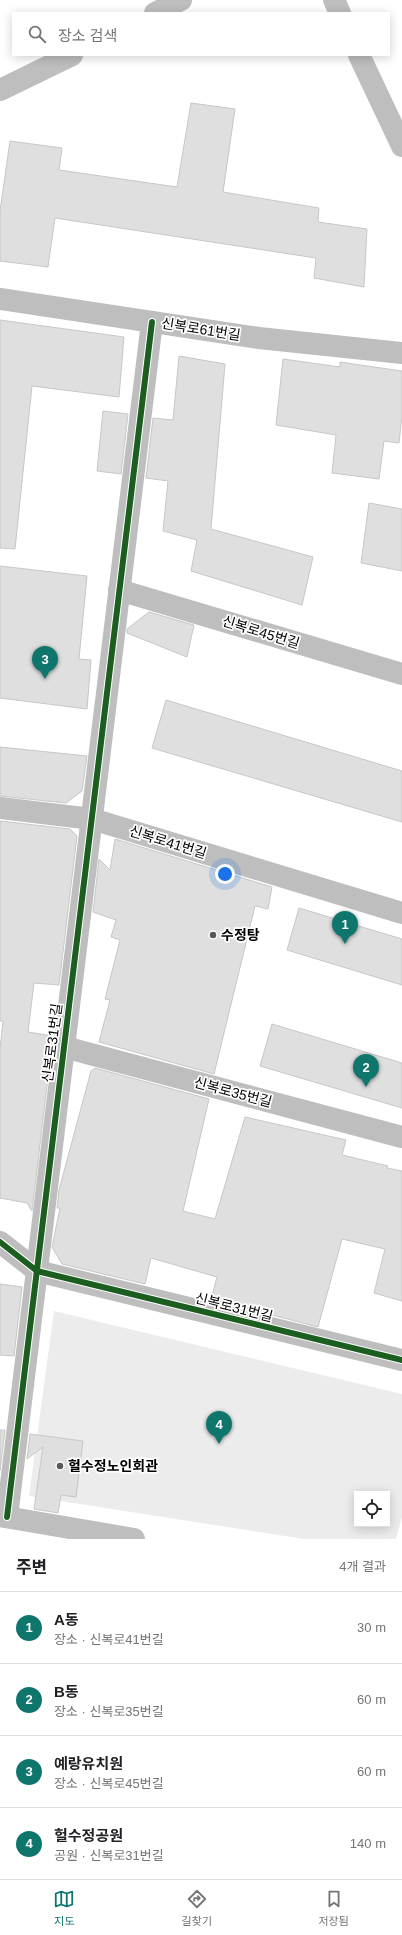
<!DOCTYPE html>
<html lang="ko">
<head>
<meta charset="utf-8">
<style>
  body { margin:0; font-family:Helvetica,"Noto Sans KR",sans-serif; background:#f6f6f6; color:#202124 }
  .controls { position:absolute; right:12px; bottom:12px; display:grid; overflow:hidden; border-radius:0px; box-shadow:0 2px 10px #0003 }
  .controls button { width:36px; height:36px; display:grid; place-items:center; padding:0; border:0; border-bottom:1px solid #e0e0e0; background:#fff; color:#202124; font:20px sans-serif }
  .you { position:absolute; left:225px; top:874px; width:14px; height:14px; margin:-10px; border:3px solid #fff; border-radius:50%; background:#1a73e8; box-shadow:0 0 0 6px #1a73e833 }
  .badge { display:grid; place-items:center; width:26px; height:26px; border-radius:50%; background:#0f766e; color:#fff; font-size:13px; font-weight:700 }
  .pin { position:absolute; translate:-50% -33px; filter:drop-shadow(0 1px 2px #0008) }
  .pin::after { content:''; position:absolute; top:21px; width:14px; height:12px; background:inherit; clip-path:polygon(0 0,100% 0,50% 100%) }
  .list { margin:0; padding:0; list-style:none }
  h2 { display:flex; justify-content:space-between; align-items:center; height:52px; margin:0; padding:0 16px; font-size:17px }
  h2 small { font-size:13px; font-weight:400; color:#757577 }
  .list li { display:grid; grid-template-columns:26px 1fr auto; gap:12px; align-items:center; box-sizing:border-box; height:72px; padding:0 16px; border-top:1px solid #e0e0e0 }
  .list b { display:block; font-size:15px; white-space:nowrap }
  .list p { margin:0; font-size:13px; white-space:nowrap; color:#757577 }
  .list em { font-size:13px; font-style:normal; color:#757577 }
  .icon { flex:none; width:22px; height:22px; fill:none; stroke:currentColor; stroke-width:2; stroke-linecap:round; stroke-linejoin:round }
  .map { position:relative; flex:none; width:402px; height:1539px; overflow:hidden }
  .search { position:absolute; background:#fff; box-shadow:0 2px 10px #0003; left:12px; right:12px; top:12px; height:44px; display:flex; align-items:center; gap:10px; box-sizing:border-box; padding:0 14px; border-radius:0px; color:#757577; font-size:15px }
  .sheet { height:340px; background:#fff }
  nav { display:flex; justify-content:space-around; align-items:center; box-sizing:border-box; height:56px; border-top:1px solid #e0e0e0; background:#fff; font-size:11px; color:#757577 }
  nav a { display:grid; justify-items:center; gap:2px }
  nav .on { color:#0f766e }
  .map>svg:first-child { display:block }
</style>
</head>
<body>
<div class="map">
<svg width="402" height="1539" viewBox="0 0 402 1539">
  <rect width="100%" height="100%" fill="#fff"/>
  <path fill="#ececec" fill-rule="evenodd" d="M54 1311 402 1394V1517L396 1539H304L29 1496ZM357 1494H387V1524H357Z"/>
  <g fill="#dfdfdf" stroke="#c7c7c7">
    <polygon points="191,103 235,109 223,192 319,208 318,222 367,229 364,287 314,278 316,258 55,218 48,267 0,261 0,211 10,141 62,148 59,170 177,187"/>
    <polygon points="0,320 124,337 119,397 32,386 15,549 0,548"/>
    <polygon points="179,356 225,364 211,529 313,557 302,605 191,571 197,540 163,531 168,481 146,478 153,418 173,420"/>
    <polygon points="283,359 340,367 340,362 402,371 402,416 399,443 384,441 379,479 332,473 336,435 276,425"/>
    <polygon points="103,411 128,414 121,474 97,471"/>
    <polygon points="369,503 402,509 402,571 361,563"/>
    <polygon points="0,566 87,576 79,659 91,660 87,709 0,698"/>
    <polygon points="149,612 194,625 187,657 127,633 127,629"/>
    <polygon points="166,700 402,771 402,822 152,748"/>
    <polygon points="0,747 87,756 82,791 66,803 0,796"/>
    <polygon points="0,821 70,829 77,836 59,985 34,983 28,1032 53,1036 32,1211 27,1203 0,1198 0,1049 3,1021 0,1021"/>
    <polygon points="115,839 272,887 268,909 255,906 214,1074 99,1042 110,1000 105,999 120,940 111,937 116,920 93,912 99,859 110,870"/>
    <polygon points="299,908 402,939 402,985 287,950"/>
    <polygon points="272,1024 402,1063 402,1108 260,1066"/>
    <polygon points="95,1068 209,1099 183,1211 215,1219 245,1117 346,1140 342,1155 388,1166 387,1168 402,1171 402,1301 374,1293 385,1249 342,1239 318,1327 211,1299 217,1277 151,1258 145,1284 62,1264 52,1247 60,1208 57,1208 59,1190 91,1071"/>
    <polygon points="0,1284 22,1287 14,1356 0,1355"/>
    <polygon points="0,1430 5,1430 0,1471"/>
    <polygon points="30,1434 83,1441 76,1497 61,1495 58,1513 34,1509 43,1447 27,1459"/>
  </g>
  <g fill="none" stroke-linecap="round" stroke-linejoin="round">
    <g stroke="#bebebe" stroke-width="22">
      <polyline points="334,0 340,13"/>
      <polyline points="155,13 181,0"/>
      <polyline points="359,55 402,146"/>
      <polyline points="0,90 72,55"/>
      <polyline points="0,299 259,338 402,353"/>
      <polyline points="119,590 402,674"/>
      <polyline points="0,808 92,819 402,913"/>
      <polyline points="64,1047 402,1137"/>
      <polyline points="0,1242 37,1271 402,1360"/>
      <polyline points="0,1516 134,1539"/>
      <polyline points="7,1517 152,322"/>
    </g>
    <defs>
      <g id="cycleway">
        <polyline points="0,1242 37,1271 402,1360"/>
        <polyline points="7,1517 152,322"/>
      </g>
    </defs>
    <use href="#cycleway" stroke="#fff" stroke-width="8"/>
    <use href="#cycleway" stroke="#1b5e20" stroke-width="6"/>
  </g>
  <g fill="#595959" stroke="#fff" stroke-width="1.5">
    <circle cx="213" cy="935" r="4"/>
    <circle cx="60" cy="1466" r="4"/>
  </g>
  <g text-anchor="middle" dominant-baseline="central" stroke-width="3.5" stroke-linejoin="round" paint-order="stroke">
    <g font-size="14" fill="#000" stroke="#fff">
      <text transform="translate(201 329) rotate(9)">신복로61번길</text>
      <text transform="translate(261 632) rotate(17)">신복로45번길</text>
      <text transform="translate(168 842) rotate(17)">신복로41번길</text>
      <text transform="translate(52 1043) rotate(-83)">신복로31번길</text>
      <text transform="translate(233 1092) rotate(15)">신복로35번길</text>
      <text transform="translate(234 1307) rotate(14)">신복로31번길</text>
    </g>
    <g font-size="14" font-weight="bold" fill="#000" stroke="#fff" text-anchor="start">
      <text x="221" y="935">수정탕</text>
      <text x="68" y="1466">헐수정노인회관</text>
    </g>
  </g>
</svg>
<div class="controls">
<button><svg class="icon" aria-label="locate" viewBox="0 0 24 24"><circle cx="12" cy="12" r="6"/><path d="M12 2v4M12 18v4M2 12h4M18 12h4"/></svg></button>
</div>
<div class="you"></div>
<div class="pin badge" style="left:345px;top:944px">1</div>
<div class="pin badge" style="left:366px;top:1087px">2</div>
<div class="pin badge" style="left:45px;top:679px">3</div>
<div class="pin badge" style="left:219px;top:1444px">4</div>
<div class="search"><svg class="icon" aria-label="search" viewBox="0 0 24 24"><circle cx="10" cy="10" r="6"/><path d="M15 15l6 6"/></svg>장소 검색</div>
</div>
<section class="sheet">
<h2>주변<small>4개 결과</small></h2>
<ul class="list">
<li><span class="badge">1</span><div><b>A동</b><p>장소 · 신복로41번길</p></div><em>30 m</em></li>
<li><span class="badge">2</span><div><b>B동</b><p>장소 · 신복로35번길</p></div><em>60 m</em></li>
<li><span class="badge">3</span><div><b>예랑유치원</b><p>장소 · 신복로45번길</p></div><em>60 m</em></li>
<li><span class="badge">4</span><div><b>헐수정공원</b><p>공원 · 신복로31번길</p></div><em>140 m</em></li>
</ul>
</section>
<nav>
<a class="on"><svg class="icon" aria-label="map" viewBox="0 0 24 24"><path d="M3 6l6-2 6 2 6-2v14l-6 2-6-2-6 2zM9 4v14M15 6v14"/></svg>지도</a>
<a><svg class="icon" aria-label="directions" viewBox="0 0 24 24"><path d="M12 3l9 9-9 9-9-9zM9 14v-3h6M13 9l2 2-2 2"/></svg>길찾기</a>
<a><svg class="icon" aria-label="saved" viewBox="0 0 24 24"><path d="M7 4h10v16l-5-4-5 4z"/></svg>저장됨</a>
</nav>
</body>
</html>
